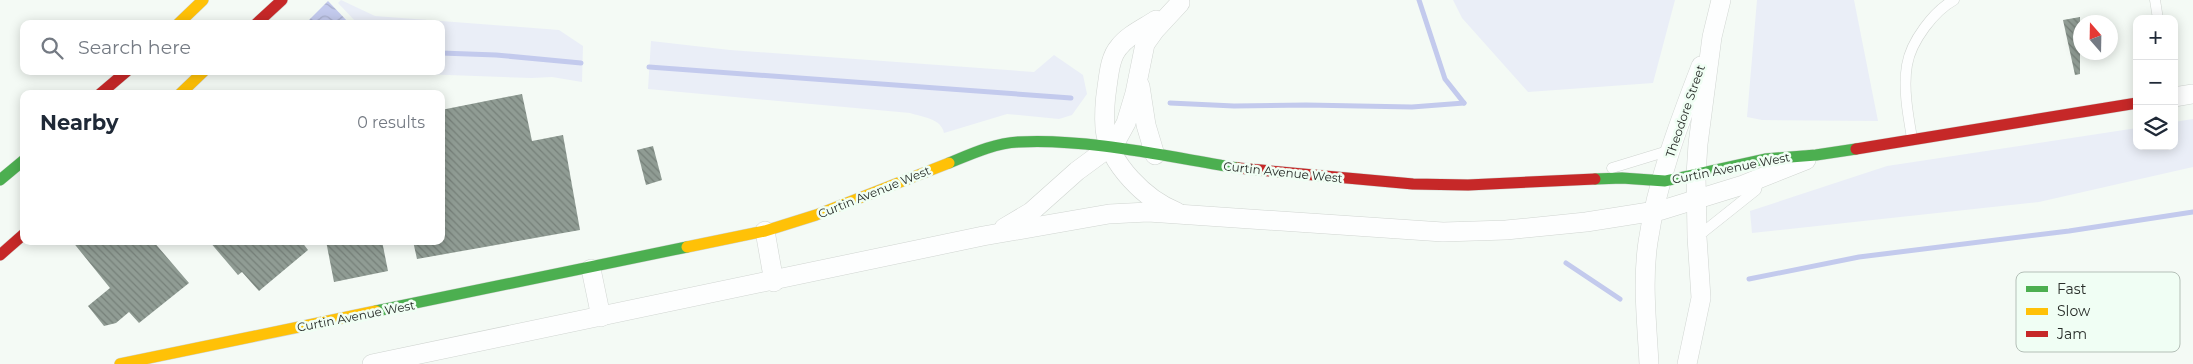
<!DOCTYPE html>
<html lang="en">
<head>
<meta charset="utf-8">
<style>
  body { margin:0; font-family:Montserrat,sans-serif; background:#f2f2f3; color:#1f2937 }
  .controls { position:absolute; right:15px; top:15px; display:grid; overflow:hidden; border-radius:10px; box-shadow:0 2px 12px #0003 }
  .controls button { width:45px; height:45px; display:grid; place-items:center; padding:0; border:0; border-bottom:1px solid #e0e1e3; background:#fff; color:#1f2937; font:25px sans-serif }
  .compass { position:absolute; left:2073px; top:15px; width:45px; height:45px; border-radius:50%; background:#fff; box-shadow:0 2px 12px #0003; rotate:340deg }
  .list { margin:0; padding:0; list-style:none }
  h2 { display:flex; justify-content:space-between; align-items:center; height:65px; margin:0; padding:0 20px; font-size:21px }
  h2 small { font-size:16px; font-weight:400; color:#747a83 }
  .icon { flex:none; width:28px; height:28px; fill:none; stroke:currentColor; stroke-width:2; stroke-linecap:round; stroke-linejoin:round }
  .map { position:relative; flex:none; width:2193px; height:364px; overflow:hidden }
  .search { position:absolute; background:#fff; box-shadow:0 2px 12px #0003; left:20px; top:20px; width:425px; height:55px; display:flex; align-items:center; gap:12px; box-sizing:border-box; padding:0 18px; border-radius:10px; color:#747a83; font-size:19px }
  .panel { position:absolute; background:#fff; box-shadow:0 2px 12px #0003; left:20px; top:90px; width:425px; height:155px; border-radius:10px }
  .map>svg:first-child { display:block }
</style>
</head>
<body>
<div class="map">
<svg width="2193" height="364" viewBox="0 0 2193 364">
  <defs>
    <pattern id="water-waves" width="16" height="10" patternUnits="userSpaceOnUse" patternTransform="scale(1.25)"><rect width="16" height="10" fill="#c3caed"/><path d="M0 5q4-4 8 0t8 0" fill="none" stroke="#a8aecb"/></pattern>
    <pattern id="building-back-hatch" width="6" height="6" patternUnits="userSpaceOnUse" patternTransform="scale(1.25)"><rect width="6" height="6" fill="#909c94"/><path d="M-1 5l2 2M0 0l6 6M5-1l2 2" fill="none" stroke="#768079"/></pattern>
  </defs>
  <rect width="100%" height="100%" fill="#f4faf5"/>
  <g fill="#eaeef7">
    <polygon points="341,0 375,16 559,30 583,46 582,82 552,77 532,78 421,74 412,71 441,71 441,24 358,24 338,3"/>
    <polygon points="1453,0 1675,0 1653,83 1528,92 1462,18"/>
    <polygon points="1757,0 1854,0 1878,121 1762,120 1747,117"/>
    <path d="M651 41 730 50 1034 72 1054 55 1083 75 1087 94 1072 115 1059 119 1007 114 944 133C941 118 922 117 910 113L648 89Z"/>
    <polygon points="2193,119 2193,167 2039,202 1752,233 1750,211 1887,166 2137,128 2137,146 2174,146 2174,122"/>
  </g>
  <polygon fill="url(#water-waves)" points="328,1 350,24 311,24 308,21"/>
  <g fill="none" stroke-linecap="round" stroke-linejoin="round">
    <g stroke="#c3caed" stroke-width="5">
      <polyline points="1419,0 1445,79 1464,103"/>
      <polyline points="441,53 496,55 581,63"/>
      <polyline points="649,67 1071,98"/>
      <polyline points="1170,103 1234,106 1306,105 1412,107 1464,103"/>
      <polyline points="1566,263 1620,299"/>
      <polyline points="1749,279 1859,257 2069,231 2193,212"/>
    </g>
  </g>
  <g fill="url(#building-back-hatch)">
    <polygon points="2080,17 2080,74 2075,75 2063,20"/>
    <polygon points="522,94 532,141 563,135 580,230 417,259 413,241 441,241 441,110"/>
    <polygon points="653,146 662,180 646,185 637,150"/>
    <polygon points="72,241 153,241 189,283 139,323 129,312 116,323 104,326 88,306 110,288"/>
    <polygon points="209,241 301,241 308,250 259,291 242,272 238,275"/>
    <polygon points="326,241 382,241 388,271 334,282"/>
  </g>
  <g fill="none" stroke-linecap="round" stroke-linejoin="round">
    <defs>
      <g id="lane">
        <polyline points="2155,0 2158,19"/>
        <path d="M1912 138C1908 115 1903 88 1907 65 1911 41 1934 11 1954 0"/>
        <polyline points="1612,168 1671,150"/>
        <polyline points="1697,237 1756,190 1759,179"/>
      </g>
      <g id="street">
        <path d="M1156 20C1144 28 1128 35 1119 47 1110 57 1109 74 1107 87 1105 100 1104 115 1105 129 1109 164 1146 200 1177 212"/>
        <polyline points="1140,86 1146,125 1155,155"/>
        <polyline points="2174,97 2193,94"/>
        <polyline points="1004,228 1031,212 1077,171 1115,143 1126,123 1135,93 1145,44 1155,30 1180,3"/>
        <polyline points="765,231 774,282"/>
        <polyline points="591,269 601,317"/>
        <polyline points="372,364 983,236 1109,214 1148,212 1443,232 1506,230 1586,222 1662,210 1743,185 1806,160"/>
        <path d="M1649 364C1647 324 1642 282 1648 242 1657 181 1679 123 1701 66"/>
        <polyline points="1687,364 1701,298 1697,237 1696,175 1698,144 1712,37 1721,0"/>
      </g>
      <g id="fast">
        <path d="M949 163C971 154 995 143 1018 142 1087 138 1169 157 1238 168"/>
        <polyline points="1595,179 1622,178 1665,181 1765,159 1816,155 1856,149"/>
        <polyline points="0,180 24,160"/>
        <polyline points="376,311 687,247"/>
      </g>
      <g id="slow">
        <polyline points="178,24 203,0"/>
        <polyline points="180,94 204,71"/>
        <polyline points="687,247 765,231 816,215 949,163"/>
        <polyline points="120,364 376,311"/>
      </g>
      <g id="jam">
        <polyline points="256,24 282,0"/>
        <polyline points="100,94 127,71"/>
        <polyline points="1856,149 2137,103"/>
        <polyline points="1238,168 1413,184 1468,185 1595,179"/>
        <polyline points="0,255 24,234"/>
      </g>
    </defs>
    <use href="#lane" stroke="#d0d5d1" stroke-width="11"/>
    <use href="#street" stroke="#d0d5d1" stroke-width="20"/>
    <use href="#fast" stroke="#d0d5d1" stroke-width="12"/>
    <use href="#slow" stroke="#d0d5d1" stroke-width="12"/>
    <use href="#jam" stroke="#d0d5d1" stroke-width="12"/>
    <use href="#lane" stroke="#fdfefe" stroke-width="10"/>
    <use href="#street" stroke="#fdfefe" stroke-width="19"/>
    <use href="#fast" stroke="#4caf50" stroke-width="11"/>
    <use href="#slow" stroke="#ffc107" stroke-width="11"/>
    <use href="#jam" stroke="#c62828" stroke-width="11"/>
  </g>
  <g text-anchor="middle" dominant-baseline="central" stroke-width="5" stroke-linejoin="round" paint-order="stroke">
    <g font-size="12" fill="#282d29" stroke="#f0fef4">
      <text transform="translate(1685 111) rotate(-71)">Theodore Street</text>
      <text transform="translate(1731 168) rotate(-11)">Curtin Avenue West</text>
      <text transform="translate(1283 172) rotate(6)">Curtin Avenue West</text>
      <text transform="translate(874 192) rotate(-22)">Curtin Avenue West</text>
      <text transform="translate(356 316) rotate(-11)">Curtin Avenue West</text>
    </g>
  </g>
  <rect x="2016" y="272" width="164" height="80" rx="8" fill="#f0fef4" stroke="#b4bfb7" stroke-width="1"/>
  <rect x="2026" y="286" width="22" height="6" fill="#4caf50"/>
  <rect x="2026" y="308" width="22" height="7" fill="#ffc107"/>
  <rect x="2026" y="331" width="22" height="6" fill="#c62828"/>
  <g font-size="14" fill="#282d29">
    <text x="2057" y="294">Fast</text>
    <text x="2057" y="316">Slow</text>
    <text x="2057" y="339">Jam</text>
  </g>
</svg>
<div class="controls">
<button>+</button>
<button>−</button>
<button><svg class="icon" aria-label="layers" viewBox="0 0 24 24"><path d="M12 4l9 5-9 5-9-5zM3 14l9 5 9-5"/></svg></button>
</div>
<svg class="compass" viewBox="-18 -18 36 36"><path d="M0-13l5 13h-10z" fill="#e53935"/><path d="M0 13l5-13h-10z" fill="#747a83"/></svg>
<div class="search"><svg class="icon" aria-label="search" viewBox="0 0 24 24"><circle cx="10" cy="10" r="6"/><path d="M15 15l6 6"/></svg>Search here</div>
<section class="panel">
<h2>Nearby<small>0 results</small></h2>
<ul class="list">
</ul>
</section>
</div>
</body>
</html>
